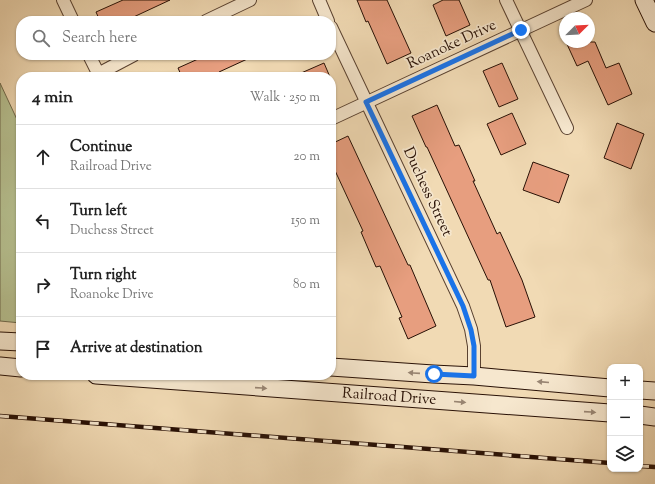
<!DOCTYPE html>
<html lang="en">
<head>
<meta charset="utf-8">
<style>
  body { margin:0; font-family:"Sorts Mill Goudy",serif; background:#f6f6f6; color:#222 }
  .controls { position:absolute; right:12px; bottom:12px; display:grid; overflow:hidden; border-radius:8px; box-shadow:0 1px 3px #0004 }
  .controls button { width:36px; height:36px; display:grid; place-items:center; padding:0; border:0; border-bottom:1px solid #e0e0e0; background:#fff; color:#222; font:20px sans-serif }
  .compass { position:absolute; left:559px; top:12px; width:36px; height:36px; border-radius:50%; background:#fff; box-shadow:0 1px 3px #0004; rotate:66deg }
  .stop { position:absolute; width:12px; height:12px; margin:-9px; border:3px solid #1a73e8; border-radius:50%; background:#fff }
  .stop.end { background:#1a73e8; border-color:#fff; box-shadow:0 1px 4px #0008 }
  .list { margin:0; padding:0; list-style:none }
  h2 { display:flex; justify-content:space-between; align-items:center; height:52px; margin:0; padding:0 16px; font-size:17px }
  h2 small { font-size:13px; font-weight:400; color:#767676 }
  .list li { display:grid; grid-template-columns:26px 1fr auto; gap:12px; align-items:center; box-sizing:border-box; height:64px; padding:0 16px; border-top:1px solid #e0e0e0 }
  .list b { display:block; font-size:15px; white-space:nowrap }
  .list p { margin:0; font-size:13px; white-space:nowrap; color:#767676 }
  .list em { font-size:13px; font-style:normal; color:#767676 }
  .icon { flex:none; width:22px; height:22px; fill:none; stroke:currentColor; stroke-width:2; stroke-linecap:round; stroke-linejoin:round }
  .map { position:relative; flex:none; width:655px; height:484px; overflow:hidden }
  .search { position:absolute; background:#fff; box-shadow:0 1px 3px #0004; left:16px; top:16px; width:320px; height:44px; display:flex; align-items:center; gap:10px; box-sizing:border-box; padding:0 14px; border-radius:16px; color:#767676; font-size:15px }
  .panel { position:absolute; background:#fff; box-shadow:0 1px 3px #0004; left:16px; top:72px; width:320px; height:308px; border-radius:16px }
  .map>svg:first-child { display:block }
</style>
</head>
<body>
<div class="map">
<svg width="655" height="484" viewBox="0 0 655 484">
  <rect width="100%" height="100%" fill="#f1dab4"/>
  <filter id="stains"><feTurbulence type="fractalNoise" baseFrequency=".005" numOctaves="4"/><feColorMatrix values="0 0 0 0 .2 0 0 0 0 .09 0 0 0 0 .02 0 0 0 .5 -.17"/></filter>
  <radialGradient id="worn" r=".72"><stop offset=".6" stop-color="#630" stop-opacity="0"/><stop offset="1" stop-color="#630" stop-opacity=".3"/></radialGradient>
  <polygon fill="#b6c090" stroke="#6f684a" points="0,83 21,128 21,323 0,321"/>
  <g fill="#e79e7f" stroke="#281005">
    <polygon points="123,0 170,0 125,21 100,21 96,12"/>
    <polygon points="357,0 387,0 411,53 387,64 368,21 366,22"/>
    <polygon points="443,0 459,0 470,25 446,36 433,5"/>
    <polygon points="566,42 595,42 606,68 619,63 632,94 608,105 588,61 577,66"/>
    <polygon points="207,55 256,55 219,72 221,77 182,77 178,68"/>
    <polygon points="324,63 330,77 292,77"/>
    <polygon points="502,63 518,99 499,107 483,71"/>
    <polygon points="437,105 455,146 459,145 475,181 473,181 497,234 500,232 522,280 535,317 506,327 490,280 488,280 427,147 426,147 412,116"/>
    <polygon points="512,113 526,144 501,155 487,124"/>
    <polygon points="617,123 644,134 631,169 604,158"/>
    <polygon points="348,136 408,265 410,265 436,326 408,339 399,318 402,317 380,266 376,267 361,232 363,231 331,162 331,144"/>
    <polygon points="533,162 569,175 559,203 523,190"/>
  </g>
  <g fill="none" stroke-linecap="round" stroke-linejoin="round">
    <defs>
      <g id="minor">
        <polyline points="63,0 73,21"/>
        <polyline points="319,0 328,21"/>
        <polyline points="506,0 567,128"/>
        <polyline points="206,21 250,0"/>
        <polyline points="331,27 463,306 471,329 474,346 474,376"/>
        <polyline points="89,55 100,77"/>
        <polyline points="98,74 134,55"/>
        <polyline points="331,119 586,0"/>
      </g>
      <g id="secondary">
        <polyline points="644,0 655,23"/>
        <polyline points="0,341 21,342"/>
        <polyline points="0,366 21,368"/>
        <polyline points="331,367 433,374 474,376 610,388"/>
        <path id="s1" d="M96 375 610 413"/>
        <polyline points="640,390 655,391"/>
        <polyline points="640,415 655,417"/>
      </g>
    </defs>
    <use href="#minor" stroke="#5a4231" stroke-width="14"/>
    <use href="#secondary" stroke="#281005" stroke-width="19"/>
    <use href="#minor" stroke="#f6e7ce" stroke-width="12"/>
    <use href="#secondary" stroke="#f6e7ce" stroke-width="17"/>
    <defs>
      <g id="rail">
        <polyline points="0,416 610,463"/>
        <polyline points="640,466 655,467"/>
      </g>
    </defs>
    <use href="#rail" stroke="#281005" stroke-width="4.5"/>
    <use href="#rail" stroke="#f6e7ce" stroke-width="3" stroke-dasharray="9" stroke-linecap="butt"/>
  </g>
  <defs><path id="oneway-solid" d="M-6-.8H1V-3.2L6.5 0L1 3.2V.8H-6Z"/></defs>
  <g fill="#998674">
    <use href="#oneway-solid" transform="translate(414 373) rotate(-176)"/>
    <use href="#oneway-solid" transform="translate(543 382) rotate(-175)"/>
    <use href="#oneway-solid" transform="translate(261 388) rotate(4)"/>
    <use href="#oneway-solid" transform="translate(460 402) rotate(5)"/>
    <use href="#oneway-solid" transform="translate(590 412) rotate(4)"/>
  </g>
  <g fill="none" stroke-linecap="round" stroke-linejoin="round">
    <polyline stroke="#1a73e8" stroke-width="5" points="434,374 474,376 474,346 471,330 463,306 366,102 521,30"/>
  </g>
  <g text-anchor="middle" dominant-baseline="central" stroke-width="3.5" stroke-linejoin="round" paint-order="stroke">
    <g font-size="15" fill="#281005" stroke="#f6e7ce">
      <text transform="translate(452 45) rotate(-25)">Roanoke Drive</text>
      <text transform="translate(427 192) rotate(65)">Duchess Street</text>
      <text stroke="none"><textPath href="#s1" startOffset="294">Railroad Drive</textPath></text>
    </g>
  </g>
  <rect width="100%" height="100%" filter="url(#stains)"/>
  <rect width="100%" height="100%" fill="url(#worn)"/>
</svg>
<div class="controls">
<button>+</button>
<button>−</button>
<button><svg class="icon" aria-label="layers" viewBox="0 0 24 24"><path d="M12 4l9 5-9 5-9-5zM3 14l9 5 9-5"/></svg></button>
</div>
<svg class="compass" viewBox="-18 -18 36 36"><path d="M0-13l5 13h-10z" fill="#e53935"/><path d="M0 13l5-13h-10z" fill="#767676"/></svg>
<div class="stop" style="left:434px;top:374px"></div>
<div class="stop end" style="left:521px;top:30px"></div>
<div class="search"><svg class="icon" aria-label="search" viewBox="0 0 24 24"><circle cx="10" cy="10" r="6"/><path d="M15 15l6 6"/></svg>Search here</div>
<section class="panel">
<h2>4 min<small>Walk · 250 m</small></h2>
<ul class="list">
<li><svg class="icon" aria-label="ahead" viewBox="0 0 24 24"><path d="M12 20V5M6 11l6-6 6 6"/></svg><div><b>Continue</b><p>Railroad Drive</p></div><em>20 m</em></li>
<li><svg class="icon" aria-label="left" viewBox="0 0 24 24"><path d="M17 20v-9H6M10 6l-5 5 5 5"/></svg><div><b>Turn left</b><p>Duchess Street</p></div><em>150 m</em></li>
<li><svg class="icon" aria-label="right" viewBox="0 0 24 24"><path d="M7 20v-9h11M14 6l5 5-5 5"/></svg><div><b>Turn right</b><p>Roanoke Drive</p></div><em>80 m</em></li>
<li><svg class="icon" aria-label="arrive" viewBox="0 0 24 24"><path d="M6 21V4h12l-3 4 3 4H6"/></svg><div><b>Arrive at destination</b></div></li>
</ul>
</section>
</div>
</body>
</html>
